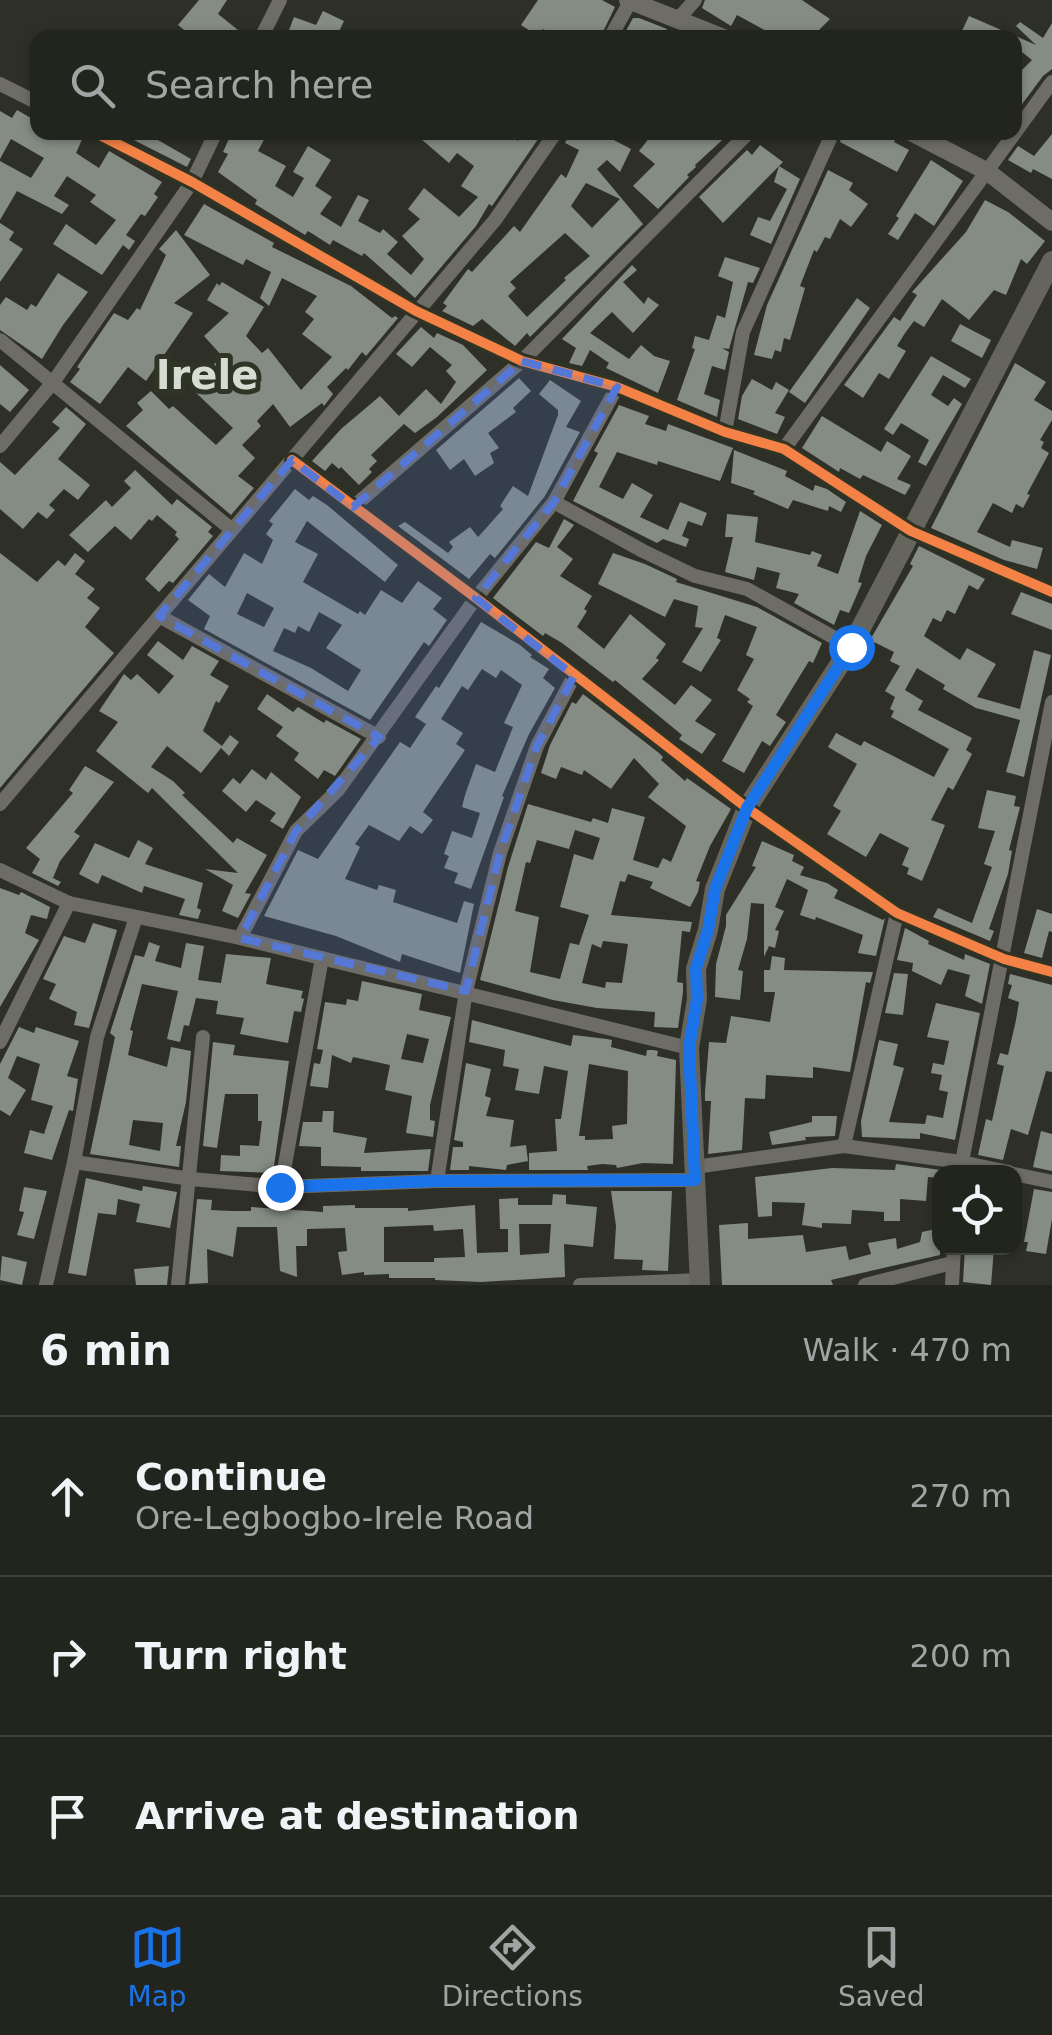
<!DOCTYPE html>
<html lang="en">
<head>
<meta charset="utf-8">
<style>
  body { margin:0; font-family:"DejaVu Sans",sans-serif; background:#2e302b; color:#f1f3f6 }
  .controls { position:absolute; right:30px; bottom:30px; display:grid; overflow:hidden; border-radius:20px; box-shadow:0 2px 8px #0004 }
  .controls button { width:90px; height:90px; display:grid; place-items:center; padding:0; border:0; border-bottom:2px solid #3f413c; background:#22241e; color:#f1f3f6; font:50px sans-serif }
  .stop { position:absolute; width:30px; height:30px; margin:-22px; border:8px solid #1a73e8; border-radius:50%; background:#fff }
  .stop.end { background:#1a73e8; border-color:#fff; box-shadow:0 2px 10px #0008 }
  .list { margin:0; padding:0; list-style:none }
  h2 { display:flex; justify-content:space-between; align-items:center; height:130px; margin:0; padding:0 40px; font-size:42px }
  h2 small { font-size:32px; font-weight:400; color:#a2a4a4 }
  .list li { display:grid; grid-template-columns:65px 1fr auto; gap:30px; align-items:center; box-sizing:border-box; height:160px; padding:0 40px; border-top:2px solid #3f413c }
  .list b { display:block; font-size:38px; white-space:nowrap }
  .list p { margin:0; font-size:32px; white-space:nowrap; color:#a2a4a4 }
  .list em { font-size:32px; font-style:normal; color:#a2a4a4 }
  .icon { flex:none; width:55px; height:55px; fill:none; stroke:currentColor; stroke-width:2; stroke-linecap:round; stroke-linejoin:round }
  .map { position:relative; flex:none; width:1052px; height:1285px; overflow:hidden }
  .search { position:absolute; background:#22241e; box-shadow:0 2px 8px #0004; left:30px; right:30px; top:30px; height:110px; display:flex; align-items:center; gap:25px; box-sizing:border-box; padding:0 35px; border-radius:20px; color:#a2a4a4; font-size:38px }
  .sheet { height:610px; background:#22241e }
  nav { display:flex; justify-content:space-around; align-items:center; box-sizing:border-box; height:140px; border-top:2px solid #3f413c; background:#22241e; font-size:28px; color:#a2a4a4 }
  nav a { display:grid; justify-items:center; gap:5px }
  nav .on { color:#1a73e8 }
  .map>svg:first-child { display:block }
</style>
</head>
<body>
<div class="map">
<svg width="1052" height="1285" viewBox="0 0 1052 1285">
  <rect width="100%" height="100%" fill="#2e3028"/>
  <g fill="#848c84" fill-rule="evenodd">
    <polygon points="199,0 227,0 218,14 248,38 194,38 178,25"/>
    <polygon points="538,0 602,0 615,7 600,38 586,32 582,38 557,38 543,29 538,36 521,25"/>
    <polygon points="705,0 802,0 830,19 811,38 779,38 737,15 731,26 702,8"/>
    <polygon points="323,11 344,21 336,38 286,38 294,17 316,25"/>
    <polygon points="969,16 1036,45 1016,26 1020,22 1043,38 1052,23 1052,69 1043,76 1014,115 1014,78 1032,60 1014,46 1014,38 960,35"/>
    <polygon points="633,18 639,18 667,29 662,38 622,38"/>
    <polygon points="17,110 38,122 38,132 84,135 76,153 99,168 109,151 162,182 154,194 158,197 145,216 141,214 126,235 135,241 129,250 123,245 102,275 53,244 66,224 96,245 116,220 90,202 96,195 67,176 54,196 69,205 62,214 17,191 0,220 0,161 31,178 44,158 11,139 0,159 0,111 12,118"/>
    <polygon points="131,132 144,132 191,159 187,167 128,137"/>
    <polygon points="232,132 268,132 258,151 286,166 275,186 293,197 304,178 293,172 308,146 331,160 315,186 332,197 320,214 341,227 358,195 369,200 358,221 380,233 383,229 398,242 387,254 411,275 424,259 402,236 420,219 408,209 424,188 459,217 478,197 461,186 474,166 457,153 449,163 413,132 506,132 518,141 524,132 543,132 492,206 489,204 476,226 415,298 364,253 362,256 333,240 330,245 308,231 305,235 255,204 257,200 218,172 228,154 223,152"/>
    <path d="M570 132H607L613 136 612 139 631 149 620 172 607 160 597 169 643 224 530 337 527 333 515 346 482 319 473 326 442 311 447 306 443 303 468 269 472 272 514 226 520 232 561 174 566 178 579 150 565 143ZM586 183 620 199 592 228 571 206ZM565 233 590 256 564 278 566 280 527 317 508 296 516 288 510 282Z"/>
    <polygon points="654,132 731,132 695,165 696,167 687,175 689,177 658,209 633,186 655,164 639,151"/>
    <polygon points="843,132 885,132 896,138 894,142 909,150 897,172 840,142"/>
    <polygon points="1052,134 1052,179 1033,169 1031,173 1008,160 1018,146 1034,156"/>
    <polygon points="760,145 783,162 723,223 699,197 747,150 752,155"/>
    <polygon points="931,160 963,181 934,226 915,213 898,240 888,234 899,218 896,216"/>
    <polygon points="779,166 800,179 771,244 750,235 758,217 770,221 787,189 774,182"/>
    <polygon points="828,170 853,183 849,190 868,204 851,227 840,219 830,239 825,237 817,252 814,250 800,286 805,288 790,340 784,338 781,352 775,350 772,359 754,355 767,305"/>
    <polygon points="985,200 1008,212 1045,241 1027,264 1021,259 1006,295 994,290 969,320 942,299 924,327 914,321 905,333 897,346 906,351 889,379 879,373 863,398 844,385 894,317 900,321 917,295 912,292 966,232"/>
    <polygon points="204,204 274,243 272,247 351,286 392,318 395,316 398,318 366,356 362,352 348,370 346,368 327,387 333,394 324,406 322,403 290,427 273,404 257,421 261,426 242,445 255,458 238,476 254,488 231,515 126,426 143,410 137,403 151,391 169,409 173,406 216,445 233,428 191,388 222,356 204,336 229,313 207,300 217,283 219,286 222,282 264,307 246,336 262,353 268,348 301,390 332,357 302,334 314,319 305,312 317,296 282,278 269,306 260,298 271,272 246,259 243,265 184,235"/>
    <polygon points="0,223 14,232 9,240 23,249 0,282"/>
    <polygon points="176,230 210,275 174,303 193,313 146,381 128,367 100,404 70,382 80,369 77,367 114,313 128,320 137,308 140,310 166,255 159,249"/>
    <polygon points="725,257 760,268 753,283 748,282 729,349 722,348 729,352 725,370 712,366 704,394 720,400 717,417 677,400 695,349 692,348 695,336 709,340 717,315 725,318 733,282 718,276"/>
    <polygon points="632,265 637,270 623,282 644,304 648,297 659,305 633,333 612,312 590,333 629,359 641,345 654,356 670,361 658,393 606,368 609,363 590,350 582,366 569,363 576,348 562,339"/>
    <polygon points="58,273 88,292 63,325 42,359 0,330 0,305 6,297 27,310 31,304 36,307"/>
    <polygon points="857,298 870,308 805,403 789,392"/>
    <polygon points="960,324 991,340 982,358 951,341"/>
    <polygon points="421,327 434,338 437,333 463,345 487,370 437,417 415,433 404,424 371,455 377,461 369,469 372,472 359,485 341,467 339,469 332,463 325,471 312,461 341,429 380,396 399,416 426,389 441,404 456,382 446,371 452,365 430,347 412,367 396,354"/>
    <polygon points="931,356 971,379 965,388 943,375 931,395 948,406 954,398 962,404 926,466 918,462 929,440 901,423 893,435 884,429"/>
    <polygon points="1015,363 1046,382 1034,400 1052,411 1052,420 1040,440 1044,442 1041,448 1049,453 1027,494 1030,495 1023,508 1016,504 1012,513 993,503 977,532 1010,547 1012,540 1043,548 1037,569 1004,560 931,528"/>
    <polygon points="0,365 29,390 10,412 0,404"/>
    <polygon points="519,378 531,391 513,408 516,412 488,433 499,448 490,453 494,463 475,476 464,459 450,470 436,450"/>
    <polygon points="752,379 772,390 776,382 789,390 775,413 785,417 777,434 738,419 742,396"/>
    <polygon points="550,380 581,401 566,427 580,432 545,496 495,558 490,554 469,579 398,526 405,522 448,553 453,547 449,542 470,527 478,537 488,526 503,509 500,506 513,486 528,496 558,415 558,410 539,394"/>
    <polygon points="619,405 649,416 645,424 666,431 668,424 733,448 720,481 658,461 657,465 617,452 599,487 623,499 632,483 653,495 640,517 668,530 680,502 707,513 702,526 688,521 682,536 689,539 686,547 663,539 657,543 573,501 598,453 594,451"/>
    <polygon points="66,407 86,424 58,459 90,485 78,500 64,489 49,505 55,510 47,519 38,512 23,529 0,509 0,462 15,475 60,428 52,422"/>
    <polygon points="822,416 881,452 887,441 911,456 897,479 911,485 905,495 863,475 860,479 840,468 839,472 802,448"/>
    <polygon points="734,450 787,471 785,476 813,491 815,485 827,489 846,502 841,512 829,506 828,511 793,500 788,509 753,494 755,491 731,483"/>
    <polygon points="135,470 172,505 177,499 212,527 208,532 213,536 173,583 169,581 159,592 145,579 179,539 175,535 177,532 157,515 152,521 149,519 131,540 115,526 88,552 69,535 106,500 112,507 131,488 124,481"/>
    <path d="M295 489 309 500 313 496 327 505 398 565 385 582 307 521 295 542 318 554 303 582 358 614 360 611 365 615 381 590 402 603 418 581 442 598 433 609 447 620 429 646 424 642 370 720 204 629 210 616 188 600 209 574 225 587 244 553 262 564 273 540 266 534 273 524 269 521ZM247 593 274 608 264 627 237 614ZM319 612 342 625 326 648 361 670 348 691 311 668 273 651 284 628 295 633 298 626 309 632Z"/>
    <polygon points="860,511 882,525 866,556 858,582 862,583 849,613 840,610 834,625 794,603 799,594 776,588 780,573 757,567 754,580 725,572 733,537 725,537 727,514 758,517 755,542 810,555 812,551 822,555 817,566 838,574"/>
    <polygon points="564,519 574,525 557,547 573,559 560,576 592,596 584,609 587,611 577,627 604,649 630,614 666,644 656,658 659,660 642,679 675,705 691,685 712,700 695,721 716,734 702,754 679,739 682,735 615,680 613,682 562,643 545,633 543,636 493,598 536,542 549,548"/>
    <polygon points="919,546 985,579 978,590 969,585 955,614 947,610 941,622 933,618 924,636 960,660 967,648 996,664 977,697 1020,709 1034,650 1051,655 1024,777 1006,772 1020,720 976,708 943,689 945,685 917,668 905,690 923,701 918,710 972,738 966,750 972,754 953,790 948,787 931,820 945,825 922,881 907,874 909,868 902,865 909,848 880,833 866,857 827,834 841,811 833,806 857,764 828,747 836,733 861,746 864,741 934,777 949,749 891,717 894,711 890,709 895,697 885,691 900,666 890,661 894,652 870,640 913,566 910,564"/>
    <polygon points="0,553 37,582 58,560 65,566 75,553 85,561 75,574 95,589 87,598 100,608 85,627 114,653 0,788"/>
    <polygon points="613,553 645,564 677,579 676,582 757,607 822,643 813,663 809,661 776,715 786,722 770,746 762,741 744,773 722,761 753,706 747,702 750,699 737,690 754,659 746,655 757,627 725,615 717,638 721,640 701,672 682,662 703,628 695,627 698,606 674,599 665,617 598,584"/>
    <polygon points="1021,592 1052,604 1052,630 1011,614"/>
    <polygon points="481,622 520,645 532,655 530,657 549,669 543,678 555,688 529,734 502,796 504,797 471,889 454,883 458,873 444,868 449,856 444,854 452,831 472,838 480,813 462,807 465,795 476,764 495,772 513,727 504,723 522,685 501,670 496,678 482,669 468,690 462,686 441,719 463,733 456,744 465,750 423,812 433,820 422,834 410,826 399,841 369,825 355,844 360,847 345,879 377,890 379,885 396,890 393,902 457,923 464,901 474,904 460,973 402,954 400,962 336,936 264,916 298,850 318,859 400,742 410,748 426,724 415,717 436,686 439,688"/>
    <polygon points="158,641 183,660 192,646 219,661 210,675 229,686 219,703 216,701 203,731 222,746 230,735 239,742 229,756 221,748 201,773 167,746 151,767 173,781 185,793 182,795 233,843 237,838 267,855 245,893 251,894 238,918 222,911 233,885 205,869 238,873 152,788 148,793 96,751 118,722 99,711 124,674 131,680 137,674 159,694 174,676 147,655"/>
    <polygon points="267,694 293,712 298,707 324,723 326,720 361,739 335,776 324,770 318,779 294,760 299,753 276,736 283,727 257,709"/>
    <path d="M583 694 659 753 663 757 661 760 685 781 687 778 731 809 710 846 696 881 700 882 698 892 690 907 650 888 653 882 628 874 625 882 620 881 611 915 692 922 690 932 682 931 677 982 683 983V992L678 1028 654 1027 655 1012 597 1008 553 1000 480 980 508 867 528 804 591 822 593 818 608 823 612 808 645 817 633 860 658 868 663 858 671 862 686 826 648 797 659 784 634 758 611 789 584 770 582 775 561 767 556 779 541 773 550 745 572 702 576 704ZM575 830 600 838 593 860 574 854 560 907 589 915 579 945 570 943 560 979 530 972 539 917 515 911 526 862 530 863 537 840 569 849ZM603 941 628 944 622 983 606 982 605 988 582 983 592 944 601 948Z"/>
    <polygon points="85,766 114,782 74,832 80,836 60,861 53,878 61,882 58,886 32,873 40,859 26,848 73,793 69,790"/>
    <polygon points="252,769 266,780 271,772 301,797 283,829 270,821 276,813 256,800 246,812 222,791 233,778 240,784"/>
    <polygon points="987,790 1016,796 1014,806 1020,807 1009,850 1012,851 1008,874 989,929 994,931 990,941 933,917 938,908 972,923 992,867 984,864 995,831 978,828"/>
    <polygon points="138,840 153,848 145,864 203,883 197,908 201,910 198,919 179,915 185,899 144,886 142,893 102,875 98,884 79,874 95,843 129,858"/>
    <polygon points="762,841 794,855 792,861 804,867 800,875 827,883 838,890 834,898 883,920 885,918 876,956 858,953 863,935 816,917 815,920 800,915 808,890 787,879 775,907 784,911 775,930 779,931 775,948 769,946 764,957 764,904 751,903 747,939 738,970 743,971 740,1000 715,997 716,964 726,926 726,915 756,867 752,866"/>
    <polygon points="0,888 19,895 21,892 50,907 47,919 31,915 25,933 39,940 0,1007"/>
    <polygon points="1037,909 1052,914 1052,932 1049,931 1042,958 1024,953"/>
    <polygon points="93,923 117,930 89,1028 74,1025 77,1012 49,999 56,984 43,979 64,936 85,943"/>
    <polygon points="905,928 929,941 928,944 964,960 965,954 990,964 982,1004 965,996 970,975 948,969 941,985 912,971 913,963 897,960"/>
    <path d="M149 942 160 946 155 961 181 968 186 943 204 946 198 980 221 983 226 954 271 958 266 984 303 991 301 998 304 999 301 1012 294 1011 288 1043 240 1034 244 1018 216 1014 218 1001 196 998 189 1026 184 1025 180 1042 167 1039 178 991 142 984 130 1030 133 1031 128 1055 167 1067 171 1047 191 1051 186 1102 176 1146H181L179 1167 90 1154 115 1037 110 1033 135 955 144 957ZM133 1120 163 1123 160 1151 129 1145Z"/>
    <polygon points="772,956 785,958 784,970 873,972 870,983 866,982 850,1072 813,1067 813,1078 766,1075 765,1099 745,1098 742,1150 708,1154 711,1101 705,1101 705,1092 709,1042 726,1043 731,1016 770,1022 775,992 764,992 764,970 770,970"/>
    <polygon points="894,973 908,974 903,1015 885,1013"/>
    <polygon points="1010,974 1052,985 1052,1072 1046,1071 1028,1135 1011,1129 1003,1160 978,1155 986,1119 992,1121 1004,1066 997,1064 1000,1053 1008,1055 1016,1020 1019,1002 1008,998 1012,985 1008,984"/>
    <path d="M362 981 422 994 419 1010 451 1017 430 1105V1120L435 1121 433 1137 406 1133 412 1096 385 1090 390 1065 353 1057 351 1063 332 1055 328 1088 310 1086 314 1063 320 1064 323 1050 317 1049 325 1002 346 1005 347 999 358 1001ZM407 1034 429 1039 423 1063 401 1059Z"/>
    <polygon points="936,1003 980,1013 955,1140 920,1133 920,1139 862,1137 861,1121 879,1040 898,1044 893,1065 904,1068 889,1122 925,1124 927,1115 943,1118 948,1092 939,1090 942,1075 931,1073 933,1063 944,1065 949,1041 927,1037"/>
    <path d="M472 1020 571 1046 573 1035 607 1039 612 1040 611 1047 646 1056 647 1050H653L658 1051 657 1056 676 1060 673 1164 643 1163 617 1168 616 1165 602 1164 587 1166 588 1170H529V1153L557 1151 555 1119H561L568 1071 544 1066 539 1094 515 1090 519 1069 503 1066 505 1050 469 1042ZM589 1064 628 1071 627 1124 612 1126 613 1139 585 1140V1136H579Z"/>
    <polygon points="19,1027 34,1033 36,1027 79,1041 67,1076 78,1079 73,1111 69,1110 52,1160 24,1153 30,1130 44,1134 53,1106 31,1100 40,1064 17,1056 8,1078 26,1090 10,1116 0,1110 0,1064"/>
    <polygon points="213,1042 235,1045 233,1055 289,1061 273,1173 220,1171 221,1155 240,1156 240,1145 259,1146 262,1121 258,1121 258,1094 225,1094 217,1148 203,1146"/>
    <polygon points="466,1063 491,1069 485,1096 491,1098 486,1116 514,1120 510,1147 526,1145 528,1161 507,1165 506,1170 469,1166 469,1170 450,1170 453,1147 463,1147 463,1142 454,1140"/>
    <polygon points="323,1111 334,1111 333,1132 367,1138 364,1153 431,1149 428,1171 361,1171 361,1167 321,1166 321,1147 299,1146 303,1122 322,1122"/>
    <polygon points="812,1116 837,1116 835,1136 805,1137 806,1140 772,1145 769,1132 812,1122"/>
    <polygon points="1041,1131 1052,1134 1052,1171 1033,1167"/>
    <polygon points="896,1164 941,1170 940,1178 928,1177 926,1201 900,1199 900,1221 884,1221 884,1212 852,1210 851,1224 822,1223 822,1228 802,1225 805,1203 772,1202 772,1216 758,1217 755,1177 832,1168 895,1170"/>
    <polygon points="86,1178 142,1191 143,1186 177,1192 170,1228 136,1222 140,1204 118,1199 116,1215 98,1213 86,1276 68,1273"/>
    <polygon points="24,1187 47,1191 34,1239 17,1235 24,1212 19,1211"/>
    <polygon points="1034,1189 1052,1192 1052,1219 1046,1254 1026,1251 1028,1242 1024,1242"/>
    <polygon points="611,1191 672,1191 668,1271 642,1270 643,1260 614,1259 616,1226"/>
    <path d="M553 1194 566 1195V1204L597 1207 593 1247 564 1244 565 1277 481 1282 435 1280V1278H389V1274L364 1275V1272L342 1275 338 1252 347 1251 345 1228 307 1229V1246H296L297 1277 280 1271 277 1227H237L233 1257 207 1249 208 1283 189 1284 197 1199 212 1200 211 1210 231 1211H251V1207L323 1212V1206L355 1205V1208H408V1211L475 1205 477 1253 508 1252V1229H500L499 1199 518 1198V1205H552ZM519 1224H551L549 1253 520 1255ZM433 1225 434 1231 463 1229 465 1257 434 1258V1262H384V1227Z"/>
    <polygon points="748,1223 748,1239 803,1235 806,1252 846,1246 849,1260 871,1254 868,1243 896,1238 897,1249 920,1242 922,1232 940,1228 940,1255 831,1280 833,1285 722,1285 719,1225"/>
    <polygon points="965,1248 994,1248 991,1285 963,1282"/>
    <polygon points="2,1256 27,1262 22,1285 0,1280"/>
    <polygon points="169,1266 167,1285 136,1285 134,1269"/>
  </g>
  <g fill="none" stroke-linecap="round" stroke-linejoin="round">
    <g stroke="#6e6c66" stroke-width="14">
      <polyline points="679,18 695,0"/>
      <polyline points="261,38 280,0"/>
      <polyline points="610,38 631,0"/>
      <polyline points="0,84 38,103"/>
      <polyline points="94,132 192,182 416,311 522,361 617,387 725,432 784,449 911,531 1052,592"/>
      <polyline points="0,340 231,529"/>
      <polyline points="725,432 743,332 833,132"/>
      <polyline points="0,446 54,381 192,182 216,132"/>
      <polyline points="784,449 1052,82"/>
      <polyline points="292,460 476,598 747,808 897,913 1004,959 1052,972"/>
      <polyline points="554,502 643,551 695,576 747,589 851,647"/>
      <polyline points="353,507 522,361 749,132"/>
      <polyline points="159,616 379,737"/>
      <polyline points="0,804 495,220 556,132"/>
      <polyline points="0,870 69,903 240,938 689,1048"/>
      <polyline points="240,938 296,831 338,790 476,598 554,502 617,387"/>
      <polyline points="0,1042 69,903"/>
      <polyline points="844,1146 897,913"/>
      <polyline points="74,1162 191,1179 281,1187 437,1181 695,1180"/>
      <polyline points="695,1167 844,1146 961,1162 1009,1172"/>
      <polyline points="960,1172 1052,702"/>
      <polyline points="1014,1174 1052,1182"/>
      <polyline points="437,1181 466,991 500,853 537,746 574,676"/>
      <polyline points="281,1187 322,958"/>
      <polyline points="46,1285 74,1162 97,1037 136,917"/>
      <polyline points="178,1285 203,1037"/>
      <polyline points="580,1285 700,1280"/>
      <polyline points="865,1285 952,1263"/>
      <polyline points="952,1285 954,1248"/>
    </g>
    <g stroke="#6e6c66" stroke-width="18">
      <polyline points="628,0 724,38"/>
      <polyline points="911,132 988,172 1052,222"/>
    </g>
    <polyline stroke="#65655e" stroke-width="20" points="700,1285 689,1048 697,999 696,969 708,930 715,889 747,808 851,647 1052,261"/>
    <defs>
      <g id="cycleway">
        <polyline points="94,132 192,182 416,311 522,361 617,387 725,432 784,449 911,531 1052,592"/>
        <polyline points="292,460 476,598 747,808 897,913 1004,959 1052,972"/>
      </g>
    </defs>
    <use href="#cycleway" stroke="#2f3425" stroke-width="16"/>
    <use href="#cycleway" stroke="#f48246" stroke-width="10"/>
  </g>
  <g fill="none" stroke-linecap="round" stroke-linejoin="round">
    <polyline stroke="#1a73e8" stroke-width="12" points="280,1187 437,1181 695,1180 689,1048 697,999 696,968 708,930 715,889 747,808 851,647"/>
  </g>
  <path fill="#5578d6" fill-opacity="0.2" stroke="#5578d6" stroke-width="8" stroke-dasharray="20 12" stroke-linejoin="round" d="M522 361 617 387 554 502 476 598 574 676 537 746 500 853 466 991 240 938 296 831 379 737 159 616 292 460 353 507Z"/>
  <g text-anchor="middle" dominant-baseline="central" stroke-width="10" stroke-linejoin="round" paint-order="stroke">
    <g font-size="40" font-weight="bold" fill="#d7dbd1" stroke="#2f3425">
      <text x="207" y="375">Irele</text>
    </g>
  </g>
</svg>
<div class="controls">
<button><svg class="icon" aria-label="locate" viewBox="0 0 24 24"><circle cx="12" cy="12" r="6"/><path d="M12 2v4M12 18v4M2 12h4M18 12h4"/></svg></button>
</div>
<div class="stop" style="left:851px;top:647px"></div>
<div class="stop end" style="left:280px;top:1187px"></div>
<div class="search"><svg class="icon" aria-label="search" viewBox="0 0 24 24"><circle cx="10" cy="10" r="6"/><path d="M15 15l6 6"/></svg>Search here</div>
</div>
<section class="sheet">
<h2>6 min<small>Walk · 470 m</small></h2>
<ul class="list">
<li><svg class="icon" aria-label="ahead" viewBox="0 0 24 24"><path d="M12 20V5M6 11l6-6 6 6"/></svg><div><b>Continue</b><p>Ore-Legbogbo-Irele Road</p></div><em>270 m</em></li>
<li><svg class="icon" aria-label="right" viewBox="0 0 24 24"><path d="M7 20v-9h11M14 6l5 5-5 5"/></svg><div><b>Turn right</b></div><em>200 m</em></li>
<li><svg class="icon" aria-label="arrive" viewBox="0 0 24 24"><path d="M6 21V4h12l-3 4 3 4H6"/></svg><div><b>Arrive at destination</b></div></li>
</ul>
</section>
<nav>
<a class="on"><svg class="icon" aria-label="map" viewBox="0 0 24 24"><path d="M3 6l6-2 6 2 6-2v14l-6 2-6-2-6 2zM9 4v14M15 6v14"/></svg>Map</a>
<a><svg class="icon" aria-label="directions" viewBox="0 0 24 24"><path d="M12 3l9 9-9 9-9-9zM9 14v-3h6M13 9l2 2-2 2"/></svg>Directions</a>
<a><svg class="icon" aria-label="saved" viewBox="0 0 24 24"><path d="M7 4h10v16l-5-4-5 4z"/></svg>Saved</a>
</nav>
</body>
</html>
